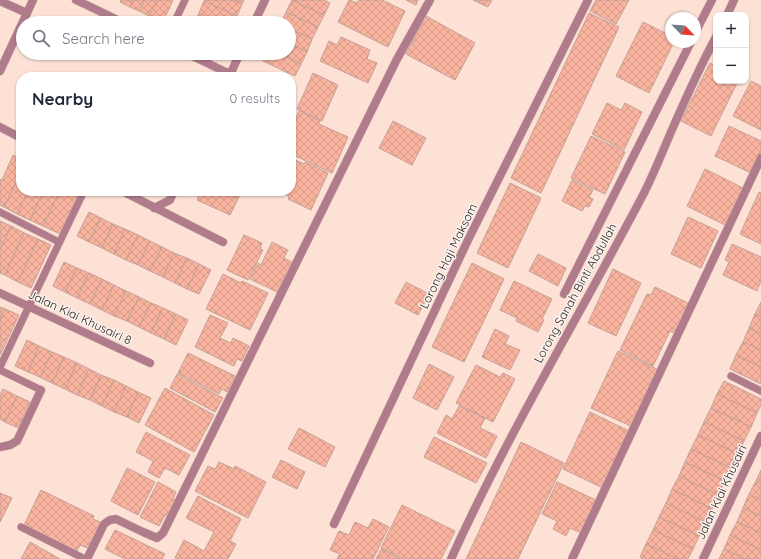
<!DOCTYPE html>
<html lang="en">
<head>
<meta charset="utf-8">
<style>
  body { margin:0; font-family:Quicksand,sans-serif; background:#f6f6f7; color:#1f2937 }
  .controls { position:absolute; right:12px; top:12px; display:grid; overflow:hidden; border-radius:8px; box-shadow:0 1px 3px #0004 }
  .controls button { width:36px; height:36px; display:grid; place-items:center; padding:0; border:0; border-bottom:1px solid #e0e1e3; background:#fff; color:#1f2937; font:20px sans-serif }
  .compass { position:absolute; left:665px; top:12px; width:36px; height:36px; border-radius:50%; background:#fff; box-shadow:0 1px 3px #0004; rotate:115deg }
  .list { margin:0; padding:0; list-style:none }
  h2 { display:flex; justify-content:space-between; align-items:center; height:52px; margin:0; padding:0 16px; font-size:17px }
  h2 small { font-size:13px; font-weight:400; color:#747a83 }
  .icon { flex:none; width:22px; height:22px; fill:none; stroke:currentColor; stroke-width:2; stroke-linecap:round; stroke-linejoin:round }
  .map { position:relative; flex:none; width:761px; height:559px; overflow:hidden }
  .search { position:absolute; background:#fff; box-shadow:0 1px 3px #0004; left:16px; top:16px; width:280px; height:44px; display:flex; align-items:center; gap:10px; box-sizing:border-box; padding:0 14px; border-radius:22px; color:#747a83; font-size:15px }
  .panel { position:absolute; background:#fff; box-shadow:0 1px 3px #0004; left:16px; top:72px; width:280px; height:124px; border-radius:16px }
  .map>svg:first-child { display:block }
</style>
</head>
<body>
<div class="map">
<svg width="761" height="559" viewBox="0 0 761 559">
  <defs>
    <pattern id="building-cross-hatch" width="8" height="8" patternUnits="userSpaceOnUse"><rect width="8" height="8" fill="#f9b39f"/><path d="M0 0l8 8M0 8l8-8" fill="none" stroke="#d69a88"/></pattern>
  </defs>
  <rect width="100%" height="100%" fill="#fde1d5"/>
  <g fill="url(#building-cross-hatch)" stroke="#c4a197">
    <polygon points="121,0 133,0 130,7 120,2"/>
    <polygon points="133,0 145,0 139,11 130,7"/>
    <polygon points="145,0 157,0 149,16 139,11"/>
    <polygon points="157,0 173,0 163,22 149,16"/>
    <polygon points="205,0 234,0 242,4 237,16 204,1"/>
    <polygon points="234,0 244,0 242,4"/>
    <polygon points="292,0 324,15 318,27 286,12"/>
    <polygon points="292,0 324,0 330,3 324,15"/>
    <polygon points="349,0 357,3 359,0 382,0 405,11 388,47 338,22"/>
    <polygon points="406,0 418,0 416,5"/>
    <polygon points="473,0 492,0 488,7"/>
    <polygon points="596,0 629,0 616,24 590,11"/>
    <polygon points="204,1 237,16 234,23 219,23 199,13"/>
    <polygon points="286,12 318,27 312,39 289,28 289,23 281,23"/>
    <polygon points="199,13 219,23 194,23"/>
    <polygon points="589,13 619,27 541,193 511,178"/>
    <polygon points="426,16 475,43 455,80 406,54"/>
    <polygon points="643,22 671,36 671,42 674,42 649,93 616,76"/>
    <polygon points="289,28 312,39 307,52 289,43"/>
    <polygon points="341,37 370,50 367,59 377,63 368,83 320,61 329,41 337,45"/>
    <polygon points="289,43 307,52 301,64 278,53 289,53"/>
    <polygon points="267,53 278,53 301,64 295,76 263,61"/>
    <polygon points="710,63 716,66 716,81 738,81 711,136 681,121"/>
    <polygon points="257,72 268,77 255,77"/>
    <polygon points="313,73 338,85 322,121 297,109"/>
    <polygon points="751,81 761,86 761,130 733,116"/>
    <polygon points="607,103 621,110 625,103 642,112 624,150 592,134"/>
    <polygon points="299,111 320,121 319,124 348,137 332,173 291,154 291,129"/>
    <polygon points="393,121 426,138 412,165 379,148"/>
    <polygon points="729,126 761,141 761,151 751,173 715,156"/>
    <polygon points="591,136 625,152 605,194 571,178"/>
    <polygon points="13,155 21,159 21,173 4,207 0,205 0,179 2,180"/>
    <polygon points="291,158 304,164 305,162 328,173 311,210 288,199 289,196 285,194 287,191 291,191"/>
    <polygon points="705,169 743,188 725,225 687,206"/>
    <polygon points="21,173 21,191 28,191 17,214 4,207"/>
    <polygon points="572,180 593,190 589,197 593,199 589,207 585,206 582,211 562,201"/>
    <polygon points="510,183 541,198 508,268 477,253"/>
    <polygon points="28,191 44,191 30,220 17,214"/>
    <polygon points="44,191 60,191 43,226 30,220"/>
    <polygon points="60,191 80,191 60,234 43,226"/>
    <polygon points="201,191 221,191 238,199 230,215 197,200"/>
    <polygon points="221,191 242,191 238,199"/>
    <polygon points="759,192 761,193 761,244 740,234"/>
    <polygon points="89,212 101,218 89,242 77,236"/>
    <polygon points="688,217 718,231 701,268 671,254"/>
    <polygon points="101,218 113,224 102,248 89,242"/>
    <polygon points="0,221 11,226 0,250"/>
    <polygon points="113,224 125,229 114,254 102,248"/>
    <polygon points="11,226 24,233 5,275 0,273 0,250"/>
    <polygon points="125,229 138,235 126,260 114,254"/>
    <polygon points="24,233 38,239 18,282 5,275"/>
    <polygon points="138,235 150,241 138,265 126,260"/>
    <polygon points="244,235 262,243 260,249 263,250 248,280 227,270"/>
    <polygon points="38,239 51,245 31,288 18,282"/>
    <polygon points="150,241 162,247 150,271 138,265"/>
    <polygon points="272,242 288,250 284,258 292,262 277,292 250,279 258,263 261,265"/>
    <polygon points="732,244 761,257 761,281 757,291 723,275 729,262 725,260"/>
    <polygon points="162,247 174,253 163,277 150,271"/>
    <polygon points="174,253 187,258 175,283 163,277"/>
    <polygon points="538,254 566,268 558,286 529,271"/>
    <polygon points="187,258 199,264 187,289 175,283"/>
    <polygon points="64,262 77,268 65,292 53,286"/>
    <polygon points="472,263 504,279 464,362 432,347"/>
    <polygon points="199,264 211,270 199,294 187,289"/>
    <polygon points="77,268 89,273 77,298 65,292"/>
    <polygon points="613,269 641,283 616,336 588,323"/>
    <polygon points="89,273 102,279 90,304 77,298"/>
    <polygon points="223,274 241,283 242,281 268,293 250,330 206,309"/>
    <polygon points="102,279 114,285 102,310 90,304"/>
    <polygon points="514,281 552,299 542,319 544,320 538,332 516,321 517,318 500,310"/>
    <polygon points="406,282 429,294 418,315 395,303"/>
    <polygon points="114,285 126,291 114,316 102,310"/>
    <polygon points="655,287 690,304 676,334 670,331 653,366 620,350 647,294 651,295"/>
    <polygon points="126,291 139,297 127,321 114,316"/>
    <polygon points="139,297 151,303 139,327 127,321"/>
    <polygon points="761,302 761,317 755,314"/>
    <polygon points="151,303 163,308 151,333 139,327"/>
    <polygon points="0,307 5,309 0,320"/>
    <polygon points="163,308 176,314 164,339 151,333"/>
    <polygon points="5,309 19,315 0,355 0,320"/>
    <polygon points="176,314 188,320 176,345 164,339"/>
    <polygon points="755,314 761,317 761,334 749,328"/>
    <polygon points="210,315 228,323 220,338 231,343 233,338 249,346 242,361 237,359 234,366 195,347"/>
    <polygon points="749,328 761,334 761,350 743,342"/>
    <polygon points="495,329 509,336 505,344 520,350 510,370 482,357"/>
    <polygon points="27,340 39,346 28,372 15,366"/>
    <polygon points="743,342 761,350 761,367 736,355"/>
    <polygon points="39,346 52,352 40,377 28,372"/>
    <polygon points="618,351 659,370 633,427 591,408"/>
    <polygon points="52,352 64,357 52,383 40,377"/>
    <polygon points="188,353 235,376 227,392 222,389 219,394 178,373"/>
    <polygon points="736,355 761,367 761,384 730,369"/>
    <polygon points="64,357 77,363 65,389 52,383"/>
    <polygon points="77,363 89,369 77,395 65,389"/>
    <polygon points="429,364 454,377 437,410 413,398"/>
    <polygon points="476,365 500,377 503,373 515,379 493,422 456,403"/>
    <polygon points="89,369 101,375 90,400 77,395"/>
    <polygon points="177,374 223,398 215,412 170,388"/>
    <polygon points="101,375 114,380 102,406 90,400"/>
    <polygon points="114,380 126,386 114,412 102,406"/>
    <polygon points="724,381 761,399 761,405 757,413 717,394"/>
    <polygon points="126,386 138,392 127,417 114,412"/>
    <polygon points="165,388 214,415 194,452 145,425"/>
    <polygon points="3,389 17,396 5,422 0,419 0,395"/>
    <polygon points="138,392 151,398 139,423 127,417"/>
    <polygon points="717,394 757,413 751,427 711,408"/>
    <polygon points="17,396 30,402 18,428 5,422"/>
    <polygon points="459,406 485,418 480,428 497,436 486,458 437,433 446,415 452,419"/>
    <polygon points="711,408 751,427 744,441 704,422"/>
    <polygon points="590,412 631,432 603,488 563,469"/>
    <polygon points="704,422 744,441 738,454 698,435"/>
    <polygon points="299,428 335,447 325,467 288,449"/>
    <polygon points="146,432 190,455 179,475 165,468 159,478 148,472 153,461 136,452"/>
    <polygon points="698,435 738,454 731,468 691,449"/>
    <polygon points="434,437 487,463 476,483 424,457"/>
    <polygon points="521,442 564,463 518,559 466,559"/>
    <polygon points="691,449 731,468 725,481 685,462"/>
    <polygon points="281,460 305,472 297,489 272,477"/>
    <polygon points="219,462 234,469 235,466 266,482 248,518 195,491 208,466 215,469"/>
    <polygon points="685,462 725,481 718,495 679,476"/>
    <polygon points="127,468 155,482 138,515 111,501"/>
    <polygon points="761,470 761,483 756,481"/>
    <polygon points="679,476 718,495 712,509 672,489"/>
    <polygon points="756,481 761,483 761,500 749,494"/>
    <polygon points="158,482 176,492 173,499 179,502 171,518 165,515 159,526 140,517"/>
    <polygon points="557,482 596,500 581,533 570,528 566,536 553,529 557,521 542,514"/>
    <polygon points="672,489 712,509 705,522 666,503"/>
    <polygon points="41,490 94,516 93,519 102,523 90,549 80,545 77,551 24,525"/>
    <polygon points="0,493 12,498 0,522"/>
    <polygon points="749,494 761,500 761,516 743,508"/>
    <polygon points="198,496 241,519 230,541 236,544 228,559 178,559 175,558 184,540 204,551 214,532 186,518"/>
    <polygon points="666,503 705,522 699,536 659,517"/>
    <polygon points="402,505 455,531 441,559 404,559 381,548"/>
    <polygon points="743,508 761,516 761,533 737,522"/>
    <polygon points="659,517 699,536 693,549 653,530"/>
    <polygon points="373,519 389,527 373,559 337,559 340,554 330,550 339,531 349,535 355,522 368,528"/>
    <polygon points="737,522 761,533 761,550 730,535"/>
    <polygon points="115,530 165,554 162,559 125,559 105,549"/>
    <polygon points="653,530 693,549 688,559 678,559 646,544"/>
    <polygon points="730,535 761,550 761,559 745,559 724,549"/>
    <polygon points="30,542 60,559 21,559"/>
    <polygon points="646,544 678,559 643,559 640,557"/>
    <polygon points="381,549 401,559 376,559"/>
    <polygon points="724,549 745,559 719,559"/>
  </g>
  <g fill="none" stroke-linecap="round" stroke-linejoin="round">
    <defs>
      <g id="service">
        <polyline points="174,23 185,0"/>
        <polyline points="0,212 59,242"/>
        <polyline points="0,367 84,191"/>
        <polyline points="0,370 41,390"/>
        <polyline points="731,376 761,391"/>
        <polyline points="21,527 85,559"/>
      </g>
      <g id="minor">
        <polyline points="76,0 124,23"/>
        <polyline points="0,1 27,13"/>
        <polyline points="727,15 734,0"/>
        <polyline points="254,23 265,0"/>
        <polyline points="695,33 712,0"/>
        <polyline points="186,53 230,74"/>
        <polyline points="0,71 33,0"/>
        <polyline points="229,77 240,53"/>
        <polyline points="0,127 21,138"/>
        <polyline points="122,191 223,242"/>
        <polyline points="154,208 170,200 174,191"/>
        <polyline points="0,293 150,363"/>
        <polyline points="564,294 691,42"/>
        <polyline points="0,447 10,445 17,441 41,390"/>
        <polyline points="334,524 468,240 588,0"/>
        <polyline points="87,559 104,524 110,520 116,519 143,532 157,538 163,533 396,61 430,0"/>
        <path d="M451 559C508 433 580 315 644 193 654 173 662 153 671 132 685 100 699 68 716 37"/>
        <polyline points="572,559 761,158"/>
        <polyline points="703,559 761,436"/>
      </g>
    </defs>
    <use href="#service" stroke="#d8bfb4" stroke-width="8"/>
    <use href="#minor" stroke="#d8bfb4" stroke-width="9"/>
    <use href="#service" stroke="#b07c8b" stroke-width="7"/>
    <use href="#minor" stroke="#b07c8b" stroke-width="8"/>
  </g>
  <g text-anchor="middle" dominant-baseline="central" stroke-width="3" stroke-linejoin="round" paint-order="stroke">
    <g font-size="12" fill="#2e221c" stroke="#faf3f0">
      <text transform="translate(448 256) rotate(-64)">Lorong Haji Maksom</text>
      <text transform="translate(575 293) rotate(-61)">Lorong Sanah Binti Abdullah</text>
      <text transform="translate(80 317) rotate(25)">Jalan Kiai Khusairi 8</text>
      <text transform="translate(721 492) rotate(-65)">Jalan Kiai Khusairi</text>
    </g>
  </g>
</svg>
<div class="controls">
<button>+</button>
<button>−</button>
</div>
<svg class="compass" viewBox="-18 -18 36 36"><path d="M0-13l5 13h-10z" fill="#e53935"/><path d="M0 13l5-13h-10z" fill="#747a83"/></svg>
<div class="search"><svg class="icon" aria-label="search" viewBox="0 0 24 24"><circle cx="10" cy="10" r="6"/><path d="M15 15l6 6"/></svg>Search here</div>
<section class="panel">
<h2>Nearby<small>0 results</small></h2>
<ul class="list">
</ul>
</section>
</div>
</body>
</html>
